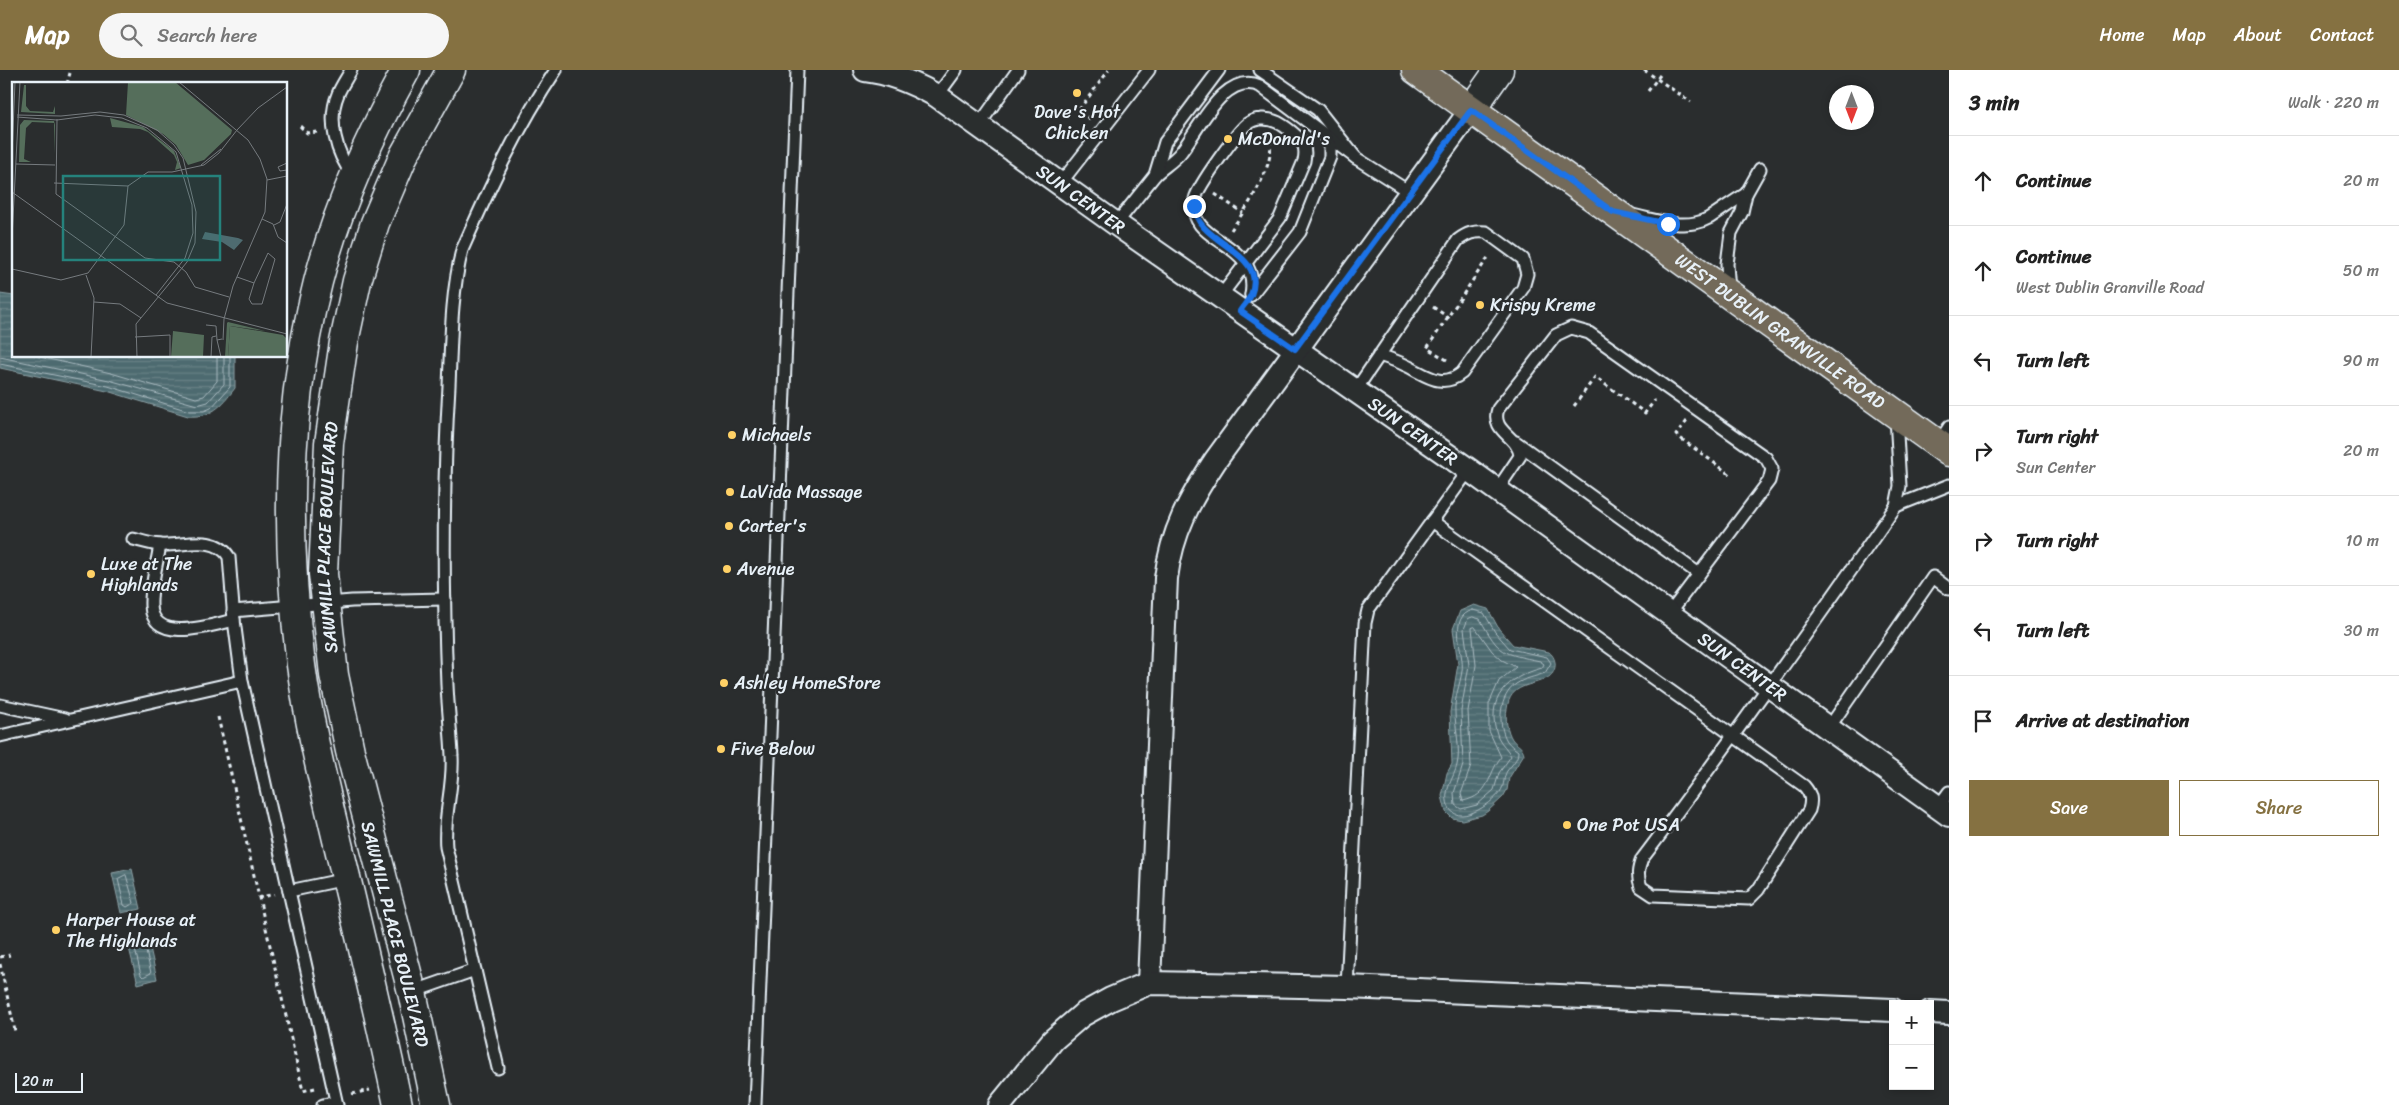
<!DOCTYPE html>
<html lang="en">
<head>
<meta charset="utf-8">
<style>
  body { margin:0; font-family:Sriracha,sans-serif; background:#f6f6f6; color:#222 }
  .controls { position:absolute; right:15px; bottom:15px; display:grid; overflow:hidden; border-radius:0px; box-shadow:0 2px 8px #0003 }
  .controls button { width:45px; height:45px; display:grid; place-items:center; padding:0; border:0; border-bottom:1px solid #e0e0e0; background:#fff; color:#222; font:25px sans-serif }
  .compass { position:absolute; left:1829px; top:15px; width:45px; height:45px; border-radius:50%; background:#fff; box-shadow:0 2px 8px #0003; rotate:180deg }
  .scale { position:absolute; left:15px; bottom:12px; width:68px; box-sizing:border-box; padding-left:5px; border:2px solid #e8f1f8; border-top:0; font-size:14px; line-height:18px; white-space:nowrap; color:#e8f1f8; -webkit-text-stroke:4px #2a2d2e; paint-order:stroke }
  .stop { position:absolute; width:15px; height:15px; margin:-11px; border:4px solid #1a73e8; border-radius:50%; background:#fff }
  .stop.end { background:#1a73e8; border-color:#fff; box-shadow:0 1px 5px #0008 }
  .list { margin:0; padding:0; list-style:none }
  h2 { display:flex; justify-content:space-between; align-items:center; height:65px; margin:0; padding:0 20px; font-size:21px }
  h2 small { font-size:16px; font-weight:400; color:#767676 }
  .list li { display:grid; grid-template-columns:32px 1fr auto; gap:15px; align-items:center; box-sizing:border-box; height:90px; padding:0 20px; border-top:1px solid #e0e0e0 }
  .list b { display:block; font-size:19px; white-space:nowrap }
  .list p { margin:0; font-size:16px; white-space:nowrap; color:#767676 }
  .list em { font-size:16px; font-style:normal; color:#767676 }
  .actions { display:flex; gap:10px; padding:15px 20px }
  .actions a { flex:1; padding:11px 0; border:1px solid #857141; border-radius:0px; text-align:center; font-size:18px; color:#857141 }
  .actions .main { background:#857141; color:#fff }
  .icon { flex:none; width:28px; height:28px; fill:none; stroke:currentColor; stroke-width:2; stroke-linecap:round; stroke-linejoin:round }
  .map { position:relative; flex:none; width:1949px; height:1035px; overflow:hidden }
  header { display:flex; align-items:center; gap:30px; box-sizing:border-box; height:70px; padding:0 25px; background:#857141; color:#fff }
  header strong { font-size:24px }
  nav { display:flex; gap:28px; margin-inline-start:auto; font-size:18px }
  .search { width:350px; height:45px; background:#f6f6f6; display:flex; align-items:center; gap:12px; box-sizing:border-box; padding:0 18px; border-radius:28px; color:#767676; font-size:19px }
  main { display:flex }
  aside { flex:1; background:#fff }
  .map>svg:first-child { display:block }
</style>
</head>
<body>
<header>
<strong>Map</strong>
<div class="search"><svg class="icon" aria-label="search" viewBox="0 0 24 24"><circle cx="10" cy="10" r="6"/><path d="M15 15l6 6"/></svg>Search here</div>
<nav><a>Home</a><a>Map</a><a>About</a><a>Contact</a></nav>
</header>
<main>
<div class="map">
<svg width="1949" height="1035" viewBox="0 0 1949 1035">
  <defs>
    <pattern id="water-rules" width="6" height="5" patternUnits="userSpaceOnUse" patternTransform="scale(1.25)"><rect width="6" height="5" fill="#4e6b70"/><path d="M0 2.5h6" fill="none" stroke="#688185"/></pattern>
  </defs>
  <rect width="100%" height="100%" fill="#2a2d2e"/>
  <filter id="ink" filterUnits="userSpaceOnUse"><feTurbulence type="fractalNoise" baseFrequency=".02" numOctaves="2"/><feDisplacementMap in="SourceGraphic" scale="10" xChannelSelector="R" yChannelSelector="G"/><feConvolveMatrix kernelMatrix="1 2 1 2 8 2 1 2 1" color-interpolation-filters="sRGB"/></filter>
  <g filter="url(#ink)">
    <g fill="url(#water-rules)" stroke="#8ca1a6">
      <path d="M0 224 14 226V286H235V318C222 336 211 348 188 346L107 321 0 298Z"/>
      <path d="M1474 535 1488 539 1499 559 1513 575 1549 582C1558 589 1557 603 1547 608 1531 617 1510 613 1507 639 1505 648 1507 661 1512 669 1516 675 1523 676 1524 684L1509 708 1507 720 1503 727 1488 741 1482 745 1462 750 1452 748 1446 742 1442 726 1447 703 1452 694 1450 642 1458 594 1453 559 1460 541Z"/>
      <polygon points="132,799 141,839 121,843 112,803"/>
      <polygon points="148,869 157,909 138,914 128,874"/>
    </g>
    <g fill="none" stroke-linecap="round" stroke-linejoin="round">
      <g stroke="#aabbc2" stroke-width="1">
        <polyline points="35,286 111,303 196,328 204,326 217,311 217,286"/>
        <polyline points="0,287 109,310 197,335 208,332 224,314 224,286"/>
        <polyline points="0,294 108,316 189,341 204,341 211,338 230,317 230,286"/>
        <path d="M1473 540 1484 543 1495 562 1510 579 1547 587 1551 593 1545 603C1535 607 1525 608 1516 614 1499 626 1497 654 1507 671 1510 675 1514 678 1518 681 1518 690 1512 694 1507 701 1503 707 1505 715 1500 722 1492 734 1456 759 1448 735 1443 720 1454 708 1457 695 1461 679 1455 659 1455 642 1454 628 1460 615 1462 601 1465 583 1446 547 1473 540Z"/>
        <path d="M1473 547 1480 549C1500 585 1502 583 1540 591L1544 594 1542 598C1508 607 1484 628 1498 667 1501 674 1508 679 1511 686L1499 703 1494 720 1477 735 1461 739 1455 735 1454 723 1463 695 1461 641 1469 595 1464 559 1468 549Z"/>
        <path d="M1475 557 1492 581 1502 590 1516 597 1499 611 1489 634V661L1501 687C1487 705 1491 725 1463 731L1461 724 1471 696 1468 641 1476 595 1472 558Z"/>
        <polygon points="126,805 134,833 127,837 124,835 118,809"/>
        <polygon points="142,876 145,877 151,903 143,907 141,905 135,879"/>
      </g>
      <defs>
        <g id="lane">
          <path d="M351 0C347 8 341 16 338 24 327 50 336 84 353 105"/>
          <polyline points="1260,0 1318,40 1356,88 1411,123"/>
          <polyline points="937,26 956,0"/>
          <polyline points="979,55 1018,0"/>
          <path d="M1155 105C1163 97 1174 91 1181 82 1199 59 1225 0 1260 16L1356 88"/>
          <polyline points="1060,114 1149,0"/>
          <path d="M1632 145C1657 150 1685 161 1709 148 1722 140 1733 131 1746 124"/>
          <polyline points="1116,154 1155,105 1165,72 1219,0"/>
          <polyline points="1729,221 1727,194 1731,163 1742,142 1746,124 1760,99"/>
          <polyline points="1251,225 1300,162 1330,87 1330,76 1325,65"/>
          <path d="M1220 227 1280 148 1304 91C1307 76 1303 71 1292 62 1283 55 1274 48 1261 49 1256 49 1251 51 1247 54 1237 62 1198 116 1195 129 1185 176 1261 168 1251 225"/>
          <path d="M1355 321 1458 170C1467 163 1474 161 1486 162L1523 189 1527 204 1523 218 1462 303C1441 320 1425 304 1405 295 1397 291 1388 288 1379 285"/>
          <polyline points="1516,372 1699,504"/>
          <polyline points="1938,374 1949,357"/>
          <path d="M1497 420 1520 386C1519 366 1490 362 1498 339L1556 265 1571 258 1589 263 1766 388 1772 399 1769 411 1669 544"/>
          <polyline points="1896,436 1949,415"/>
          <path d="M1432 451C1556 539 1680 628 1804 716 1811 724 1812 730 1809 740L1758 820 1749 829 1653 825 1641 817C1637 806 1638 799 1642 789 1730 673 1813 555 1896 436L1900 416 1896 347"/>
          <path d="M133 469C141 471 151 474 160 475 181 477 215 463 229 487L234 550 242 611 289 821"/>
          <path d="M160 475C157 494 150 517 151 536 153 575 212 555 234 550"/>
          <polyline points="233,541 352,531 445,529"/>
          <polyline points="0,635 65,649"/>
          <polyline points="1828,659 1933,507 1949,519"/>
          <polyline points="0,666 242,611"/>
          <polyline points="1938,737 1949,722"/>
          <polyline points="1347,917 1365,553 1368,540 1469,400"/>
          <polyline points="412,922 475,900"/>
          <path d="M498 998 446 777C443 746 454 717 452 686 451 662 448 639 447 615 443 515 443 415 449 316 451 271 451 224 462 180 489 119 518 56 556 0"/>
          <polyline points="323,1035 336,1032"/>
          <polyline points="337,1035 289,821 346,809"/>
          <polyline points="755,1035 797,0"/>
        </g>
        <g id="street">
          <path id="s1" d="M865 0C891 3 914 13 937 26L1116 154 1469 400 1949 745"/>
          <path d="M1149 913 1166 508C1172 461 1190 429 1215 391L1471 40"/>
          <polyline points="1930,942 1949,943"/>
          <polyline points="1000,1035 1053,970 1082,945 1111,929 1149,913 1347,917 1893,940"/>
        </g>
        <g id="secondary">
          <polyline points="1471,40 1499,0"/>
          <path d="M398 1035C380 948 359 861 338 774 324 715 309 655 301 595 285 468 286 337 318 212 337 138 369 67 406 0"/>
          <path id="s2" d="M436 1035 412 922 350 681 334 605 323 504 329 373 344 272 357 211 375 153 404 85 451 0"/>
        </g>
        <g id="primary">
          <path id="s3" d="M1416 0 1949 382"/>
        </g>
      </defs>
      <use href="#lane" stroke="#e8f1f8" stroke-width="15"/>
      <use href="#street" stroke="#e8f1f8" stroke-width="26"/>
      <use href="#secondary" stroke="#e8f1f8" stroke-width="31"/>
      <use href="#primary" stroke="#e8f1f8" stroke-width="31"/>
      <g stroke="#e8f1f8" stroke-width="3" stroke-dasharray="4 4" stroke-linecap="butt">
        <polyline points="1644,0 1691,32"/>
        <polyline points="67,14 70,3"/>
        <polyline points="1648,21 1660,5"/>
        <polyline points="1090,49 1078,41 1109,0"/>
        <polyline points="300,56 307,63 318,62"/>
        <polyline points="1215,124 1243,143"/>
        <path d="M1231 160C1246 139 1278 93 1269 68"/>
        <polyline points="1433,237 1451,249"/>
        <polyline points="1447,290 1427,278 1489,186"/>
        <polyline points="1574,336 1595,307 1645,343 1655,330"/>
        <polyline points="1687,351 1676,365 1731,405"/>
        <polyline points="218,647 303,1021 315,1018"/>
        <polyline points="258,828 274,824"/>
        <polyline points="0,887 10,885"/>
        <polyline points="0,894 15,961"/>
        <polyline points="352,1024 370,1020"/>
      </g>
      <use href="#lane" stroke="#2a2d2e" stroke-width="11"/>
      <use href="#street" stroke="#2a2d2e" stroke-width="22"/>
      <use href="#secondary" stroke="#2a2d2e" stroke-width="28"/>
      <use href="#primary" stroke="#736b5a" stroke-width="28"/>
    </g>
  </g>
  <g fill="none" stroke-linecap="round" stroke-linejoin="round" filter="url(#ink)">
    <path stroke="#1a73e8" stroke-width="6" d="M1194 136C1196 174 1269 181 1251 225 1249 230 1243 236 1240 241L1295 279 1471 40 1613 142 1668 154"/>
  </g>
  <g fill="#ffd166" stroke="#2a2d2e" stroke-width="2">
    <circle cx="1077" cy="23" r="5"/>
    <circle cx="1228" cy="69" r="5"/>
    <circle cx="1480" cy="235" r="5"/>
    <circle cx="732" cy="365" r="5"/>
    <circle cx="730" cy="422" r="5"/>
    <circle cx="729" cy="456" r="5"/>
    <circle cx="727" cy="499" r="5"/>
    <circle cx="91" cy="504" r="5"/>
    <circle cx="724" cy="613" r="5"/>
    <circle cx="721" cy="679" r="5"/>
    <circle cx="1567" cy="755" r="5"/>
    <circle cx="56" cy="860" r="5"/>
  </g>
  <g text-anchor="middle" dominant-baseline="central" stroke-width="4.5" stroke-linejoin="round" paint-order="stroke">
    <g font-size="18" fill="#e8f1f8" stroke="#2a2d2e" text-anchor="start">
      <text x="1077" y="42" text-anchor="middle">Dave's Hot<tspan x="1077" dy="21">Chicken</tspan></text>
      <text x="1238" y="69">McDonald's</text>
      <text x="1490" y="235">Krispy Kreme</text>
      <text x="742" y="365">Michaels</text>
      <text x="740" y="422">LaVida Massage</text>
      <text x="739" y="456">Carter's</text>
      <text x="101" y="494">Luxe at The<tspan x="101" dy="21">Highlands</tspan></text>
      <text x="737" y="499">Avenue</text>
      <text x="734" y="613">Ashley HomeStore</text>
      <text x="731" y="679">Five Below</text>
      <text x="1577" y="755">One Pot USA</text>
      <text x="66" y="850">Harper House at<tspan x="66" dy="21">The Highlands</tspan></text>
    </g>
    <g font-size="18" fill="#e8f1f8" stroke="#2a2d2e">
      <text stroke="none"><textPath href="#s1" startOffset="254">SUN CENTER</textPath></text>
      <text stroke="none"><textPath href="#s3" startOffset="448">WEST DUBLIN GRANVILLE ROAD</textPath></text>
      <text stroke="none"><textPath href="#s1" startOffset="659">SUN CENTER</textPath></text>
      <text stroke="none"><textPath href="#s2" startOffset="580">SAWMILL PLACE BOULEVARD</textPath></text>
      <text stroke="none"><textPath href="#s1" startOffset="1064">SUN CENTER</textPath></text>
      <text transform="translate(395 864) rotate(76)">SAWMILL PLACE BOULEVARD</text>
    </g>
  </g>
  <g transform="translate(12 12)">
    <rect width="275" height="275" fill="#2a2d2e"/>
    <path d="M12 3H14V24L18 29 41 30 43 24V32L9 30ZM98 36 131 45 162 69 169 86 163 88 165 80 162 73 136 50 128 47 100 45ZM12 38 42 39 43 43 42 72V41L20 40 14 46 12 77 19 80H7L8 43ZM218 244 271 253 275 257V275H216Z" fill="#556e5b"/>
    <path d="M215 241 216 240 253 249 218 244 216 275H213ZM161 249 192 253 191 275H159Z" fill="#556e5b"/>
    <path d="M116 0H163L220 48 219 52 192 78 176 83 164 63 151 52 114 33Z" fill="#556e5b"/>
    <path d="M193 150 226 156 231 158 222 168 210 160 190 157Z" fill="#4e6b70"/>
    <path fill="none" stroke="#767b7f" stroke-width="1" d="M167 0 236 58 248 77 255 97 253 130 221 204 212 237M5 33 49 34 88 30 112 33 145 48 162 63 171 76 184 130 183 161 175 180 124 242 125 275M5 35 45 38 83 33 110 36 135 46 164 70 180 123 181 151 173 176 144 213M45 37 44 112 133 176 162 180 174 190 183 205 217 215M225 48 246 26 275 5M0 73 3 0M275 81 266 85 268 89 275 88M4 82 43 83M189 83 209 67M255 98 275 94M42 101 116 104 136 90H160L192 83 207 71 225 48M0 110 155 221 275 252M250 137 261 142 266 155 275 161M262 143 268 140 275 122M0 156 8 0M256 171 263 177 250 222H240L237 217 242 201ZM0 187 49 198 76 191 112 143 116 104M74 193 82 216 79 275M225 195 242 201M82 220 108 222 129 236M194 243 204 244 205 258 210 257M123 255 158 253V275M205 258 209 275M211 258 212 237M199 275 200 255 204 254"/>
    <path fill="#25827c" fill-opacity="0.15" stroke="#25827c" stroke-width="2.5" d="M51 94H208V178H51Z"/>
    <rect width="275" height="275" fill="none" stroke="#e8f1f8" stroke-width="2.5"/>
  </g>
</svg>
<div class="controls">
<button>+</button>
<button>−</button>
</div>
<svg class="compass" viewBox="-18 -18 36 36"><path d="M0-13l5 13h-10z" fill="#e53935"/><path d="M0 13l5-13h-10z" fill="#767676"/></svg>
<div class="scale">20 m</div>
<div class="stop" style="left:1668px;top:154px"></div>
<div class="stop end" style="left:1194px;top:136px"></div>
</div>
<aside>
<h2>3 min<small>Walk · 220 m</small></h2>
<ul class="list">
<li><svg class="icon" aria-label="ahead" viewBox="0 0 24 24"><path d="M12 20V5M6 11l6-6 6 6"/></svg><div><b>Continue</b></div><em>20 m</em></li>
<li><svg class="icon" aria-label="ahead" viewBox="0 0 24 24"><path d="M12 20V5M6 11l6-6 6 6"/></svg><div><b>Continue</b><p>West Dublin Granville Road</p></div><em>50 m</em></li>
<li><svg class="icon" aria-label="left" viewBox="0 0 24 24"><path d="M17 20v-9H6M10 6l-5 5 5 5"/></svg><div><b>Turn left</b></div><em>90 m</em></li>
<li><svg class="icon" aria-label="right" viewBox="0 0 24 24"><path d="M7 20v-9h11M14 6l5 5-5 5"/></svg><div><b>Turn right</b><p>Sun Center</p></div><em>20 m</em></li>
<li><svg class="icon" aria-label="right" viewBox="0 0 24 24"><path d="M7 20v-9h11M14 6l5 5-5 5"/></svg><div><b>Turn right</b></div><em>10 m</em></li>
<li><svg class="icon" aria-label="left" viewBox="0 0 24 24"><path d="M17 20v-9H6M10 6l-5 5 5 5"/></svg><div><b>Turn left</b></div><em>30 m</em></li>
<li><svg class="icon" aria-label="arrive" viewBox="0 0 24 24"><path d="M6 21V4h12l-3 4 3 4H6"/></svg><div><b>Arrive at destination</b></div></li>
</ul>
<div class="actions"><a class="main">Save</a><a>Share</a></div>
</aside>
</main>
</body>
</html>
